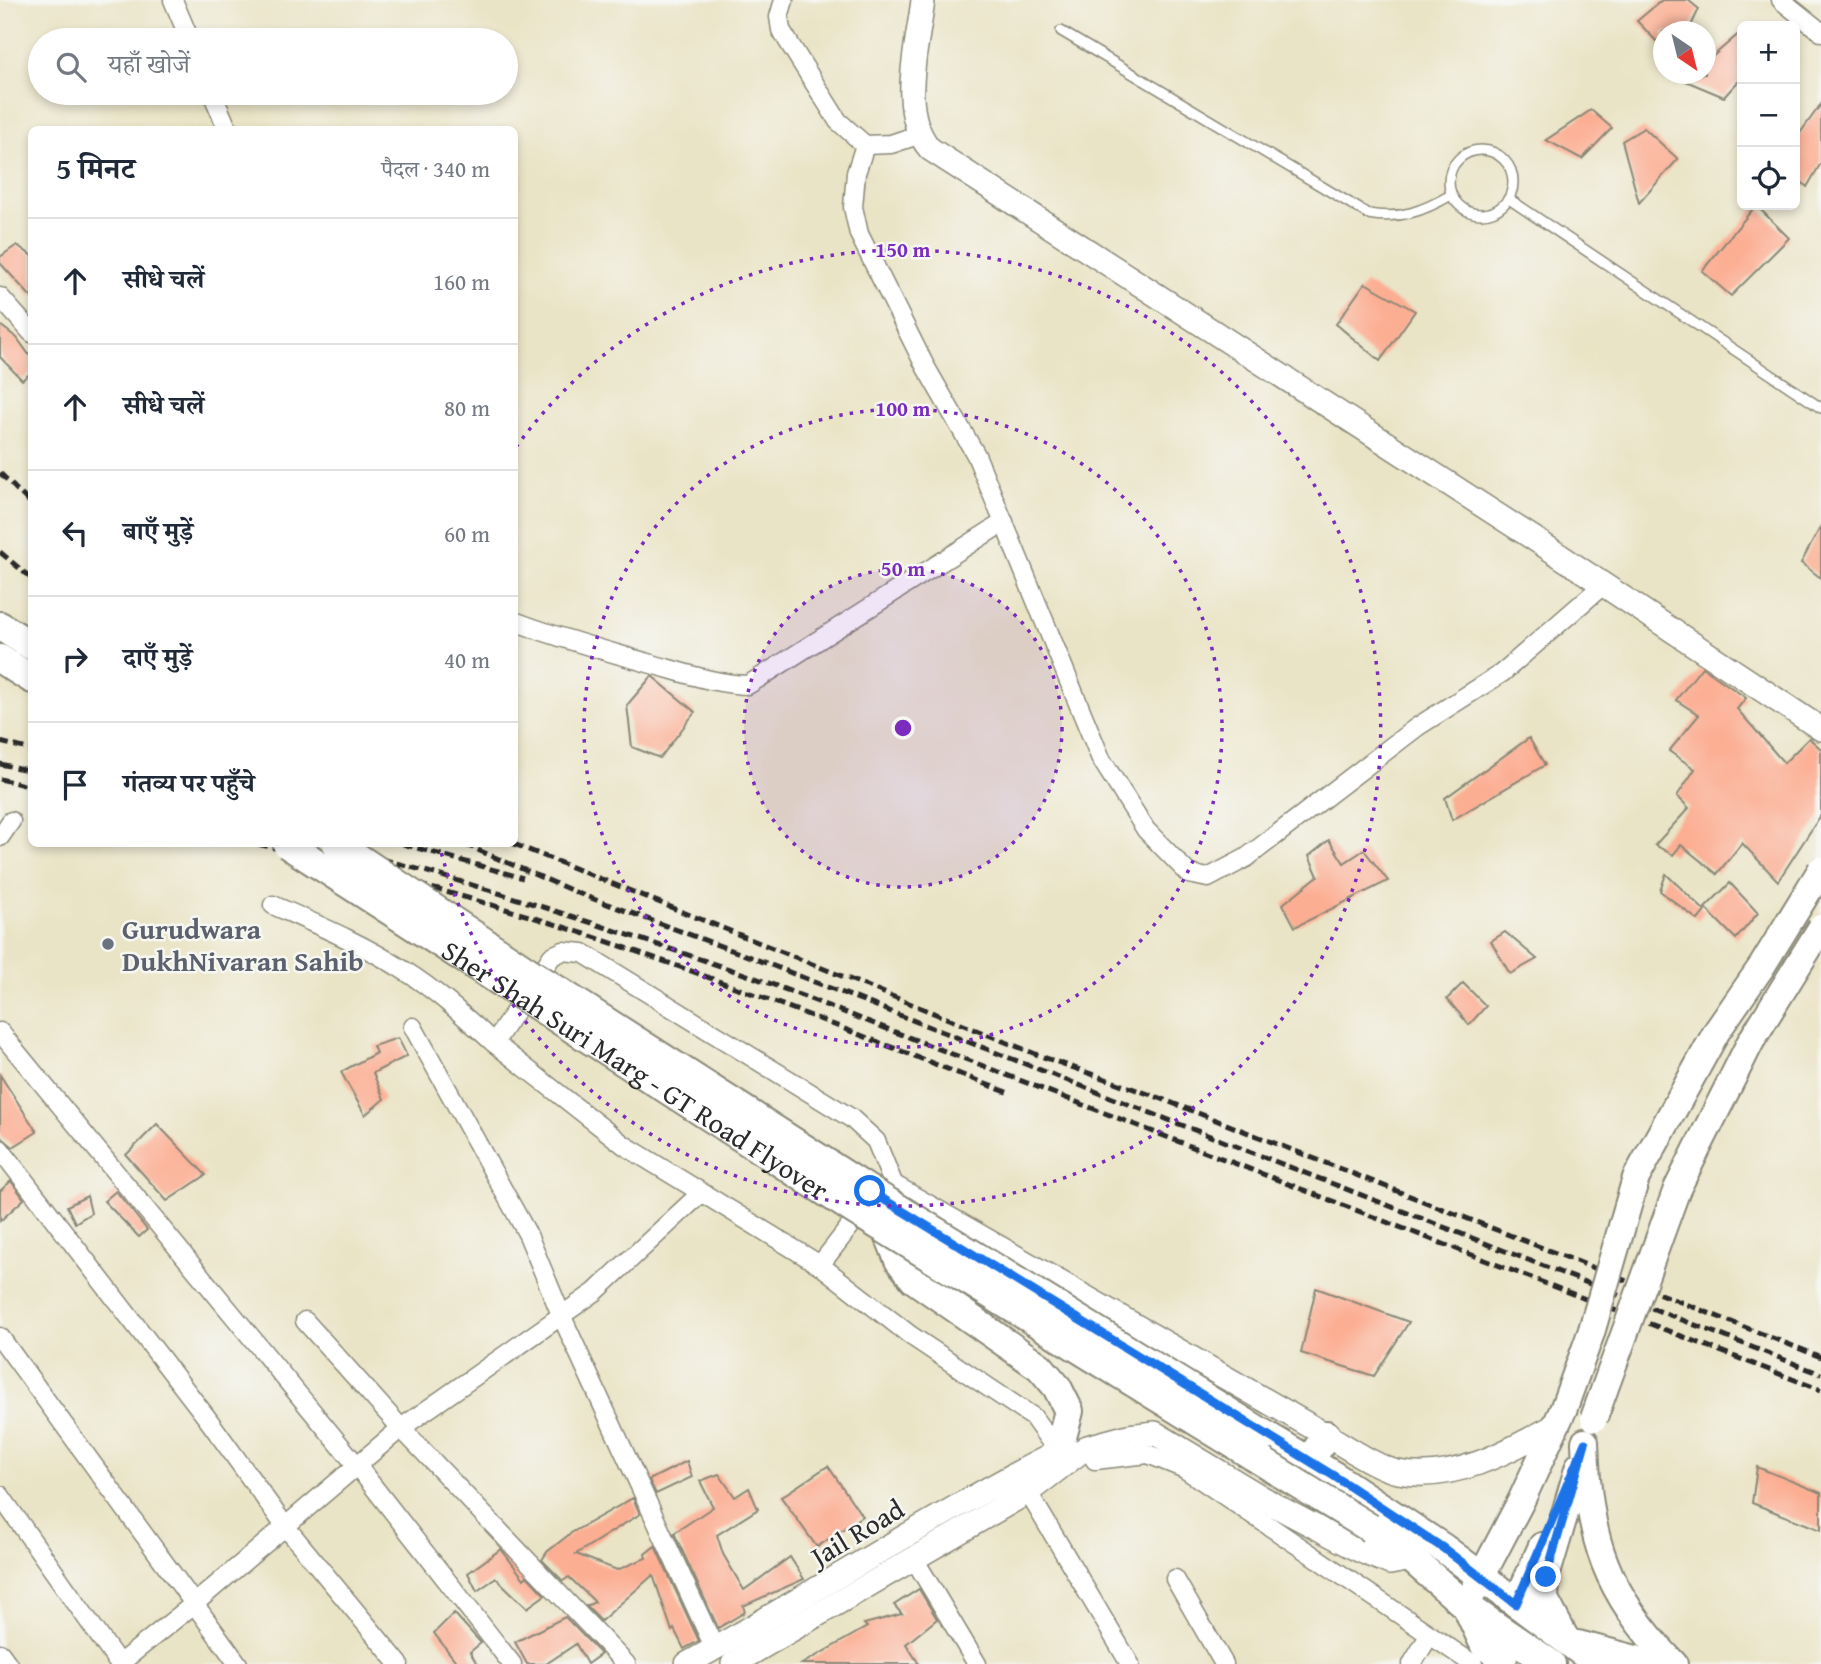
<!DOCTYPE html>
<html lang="hi">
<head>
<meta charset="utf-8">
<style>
  body { margin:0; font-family:"Gentium Book Plus","Noto Serif Devanagari",serif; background:#f2f2f3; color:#1f2937 }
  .controls { position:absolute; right:21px; top:21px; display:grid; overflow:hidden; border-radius:10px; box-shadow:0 4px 10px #0003 }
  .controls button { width:63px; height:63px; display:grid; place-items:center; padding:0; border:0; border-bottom:2px solid #e0e1e3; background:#fff; color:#1f2937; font:35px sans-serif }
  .compass { position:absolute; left:1653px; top:21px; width:63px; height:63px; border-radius:50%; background:#fff; box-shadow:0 4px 10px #0003; rotate:145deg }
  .stop { position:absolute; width:21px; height:21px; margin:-16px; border:5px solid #1a73e8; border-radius:50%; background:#fff }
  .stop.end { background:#1a73e8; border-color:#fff; box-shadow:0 2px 7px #0008 }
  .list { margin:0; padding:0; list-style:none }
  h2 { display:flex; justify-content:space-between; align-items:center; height:91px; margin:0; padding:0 28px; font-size:30px }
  h2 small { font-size:23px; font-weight:400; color:#747a83 }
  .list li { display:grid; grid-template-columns:46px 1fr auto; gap:21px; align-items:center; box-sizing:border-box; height:126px; padding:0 28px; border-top:2px solid #e0e1e3 }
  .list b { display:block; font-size:26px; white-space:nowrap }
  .list em { font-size:23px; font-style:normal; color:#747a83 }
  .icon { flex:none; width:38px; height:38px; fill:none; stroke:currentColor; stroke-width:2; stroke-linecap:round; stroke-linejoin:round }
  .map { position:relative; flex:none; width:1821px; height:1664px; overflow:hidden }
  .search { position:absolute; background:#fff; box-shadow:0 4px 10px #0003; left:28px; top:28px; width:490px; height:77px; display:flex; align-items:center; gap:18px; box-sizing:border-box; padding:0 24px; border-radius:38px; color:#747a83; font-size:26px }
  .panel { position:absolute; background:#fff; box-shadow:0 4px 10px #0003; left:28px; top:126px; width:490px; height:721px; border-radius:10px }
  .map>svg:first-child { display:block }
</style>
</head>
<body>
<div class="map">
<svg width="1821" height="1664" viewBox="0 0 1821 1664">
  <rect width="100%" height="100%" fill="#f6f6f2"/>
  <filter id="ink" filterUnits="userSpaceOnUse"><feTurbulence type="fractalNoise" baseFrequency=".0143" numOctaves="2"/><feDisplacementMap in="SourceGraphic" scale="14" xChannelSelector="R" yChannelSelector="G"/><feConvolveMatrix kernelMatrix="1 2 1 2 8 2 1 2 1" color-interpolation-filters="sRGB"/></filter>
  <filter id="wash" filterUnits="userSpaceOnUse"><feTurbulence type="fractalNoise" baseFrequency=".00686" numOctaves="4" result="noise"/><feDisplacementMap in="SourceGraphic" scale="28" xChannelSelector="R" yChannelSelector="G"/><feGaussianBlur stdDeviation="1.57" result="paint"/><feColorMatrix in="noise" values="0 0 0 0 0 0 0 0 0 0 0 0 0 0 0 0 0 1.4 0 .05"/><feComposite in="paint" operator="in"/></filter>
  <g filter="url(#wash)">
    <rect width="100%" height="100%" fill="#eae4c6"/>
    <g id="blocks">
      <g fill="#fcae93">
        <polygon points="1662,0 1688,0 1699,9 1688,32 1663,32 1663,48 1637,21"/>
        <polygon points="1742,31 1742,77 1724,97 1669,74 1705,74 1705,63"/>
        <polygon points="1821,104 1821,163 1807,187 1795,176 1795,140"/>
        <polygon points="1591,110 1612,128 1582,159 1546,140"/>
        <polygon points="1644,128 1678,159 1639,203 1622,141"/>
        <polygon points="1756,205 1789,238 1731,296 1702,271"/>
        <polygon points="17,245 32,256 32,298 0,263 0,257"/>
        <polygon points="1365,283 1415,311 1380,361 1336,324"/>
        <polygon points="0,325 17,338 32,359 32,372 22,380 0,357"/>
        <polygon points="1821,526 1821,578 1801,563"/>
        <polygon points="1702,667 1746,698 1737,709 1784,763 1809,738 1821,749 1821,815 1778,881 1742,843 1717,874 1681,845 1673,855 1655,845 1689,808 1677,796 1695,769 1669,751 1699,715 1676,700"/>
        <polygon points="652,676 695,712 660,758 632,747 627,705"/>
        <polygon points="1529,738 1545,765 1452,820 1445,798"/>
        <polygon points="1329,840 1344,863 1364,850 1388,881 1295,927 1283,904 1318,876 1309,856"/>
        <polygon points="1666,874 1705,911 1698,920 1660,891"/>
        <polygon points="1730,883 1758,913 1736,939 1705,908"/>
        <polygon points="1505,932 1537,959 1510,974 1491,941"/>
        <polygon points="1463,983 1486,1006 1469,1025 1447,999"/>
        <polygon points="398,1038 407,1056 373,1073 384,1099 365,1115 341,1072 376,1053 373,1046"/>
        <polygon points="0,1075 37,1132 13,1147 0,1136"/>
        <polygon points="157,1124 206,1175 167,1201 126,1155"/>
        <polygon points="11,1181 24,1199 0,1221 0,1191"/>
        <polygon points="116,1191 147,1230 139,1237 104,1201"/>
        <polygon points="87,1196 91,1213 75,1223 67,1206"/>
        <polygon points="1316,1288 1409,1322 1374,1376 1301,1353"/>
        <polygon points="687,1461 692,1477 656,1494 649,1480"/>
        <polygon points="828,1466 862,1516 817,1547 781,1497"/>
        <polygon points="1757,1467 1821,1493 1821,1530 1752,1503"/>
        <polygon points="719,1474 735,1497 749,1488 758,1509 717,1535 723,1554 744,1590 790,1557 804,1579 743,1606 745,1612 718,1628 674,1533 713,1507 700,1481"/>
        <polygon points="633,1498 640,1514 576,1554 617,1570 646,1558 645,1554 655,1546 699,1641 684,1649 674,1629 672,1631 653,1575 601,1621 586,1606 595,1602 569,1577 563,1581 542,1560 547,1552 571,1533"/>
        <polygon points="501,1549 524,1579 527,1576 545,1595 527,1608 496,1578 477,1591 468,1573"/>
        <polygon points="919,1589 937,1619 906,1644 919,1664 802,1664 867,1627 864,1624 902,1614 894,1605"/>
        <polygon points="454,1613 481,1643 470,1652 477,1664 458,1664 434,1633"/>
        <polygon points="565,1617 601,1654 587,1664 576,1644 546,1664 527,1664 515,1642"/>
      </g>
    </g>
  </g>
  <g filter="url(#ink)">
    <use href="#blocks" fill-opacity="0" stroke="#8a8878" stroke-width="2"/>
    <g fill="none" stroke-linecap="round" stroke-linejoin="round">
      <defs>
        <g id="service">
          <path d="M1061 31 1368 214C1400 220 1423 211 1451 195"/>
          <circle cx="1481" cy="182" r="32"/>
          <polyline points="1509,199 1821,408"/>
        </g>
        <g id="minor">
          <polyline points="173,0 190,40"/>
          <polyline points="784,0 779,17 781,30 838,121 865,145 891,144 918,135"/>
          <polyline points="1781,0 1821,32"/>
          <polyline points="212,93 228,130"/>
          <polyline points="865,145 856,173 853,207 859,234 925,366 976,455 1101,759 1146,830 1189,874 1208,878 1246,858 1417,727 1502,673 1603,585"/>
          <polyline points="0,297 32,333"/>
          <path d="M514 621C558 638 603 650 648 663 681 672 714 684 748 685L1004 522"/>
          <polyline points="0,837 11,821"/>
          <path d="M273 905C318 925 363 944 405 971 437 991 465 1017 494 1043"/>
          <polyline points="413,1027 528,1235 562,1317 715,1649"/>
          <polyline points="0,1032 358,1467 512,1664"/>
          <polyline points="0,1149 207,1418 285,1526 399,1664"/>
          <polyline points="895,1188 876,1141 851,1118 583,953 563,951 552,956 494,1043 624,1145 820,1265 910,1335 1033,1417 1058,1452"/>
          <polyline points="820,1265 865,1207"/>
          <polyline points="305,1321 401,1428 626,1664"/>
          <polyline points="0,1337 238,1664"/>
          <polyline points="1087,1447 1095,1460 1148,1454 1185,1469 1473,1664"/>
          <polyline points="1028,1492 1130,1664"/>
          <polyline points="0,1495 119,1664"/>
          <polyline points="913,1557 977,1664"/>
          <polyline points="1175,1579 1224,1664"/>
          <polyline points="0,1653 8,1664"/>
          <polyline points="119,1664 194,1604 401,1428 595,1292 700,1194"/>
          <polyline points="1412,1664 1429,1636"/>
        </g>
        <g id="tertiary">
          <path d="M923 0C918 46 897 111 930 149L1533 538 1821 729"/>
          <path d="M878 1192 895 1188 1326 1435C1346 1446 1377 1468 1398 1472 1453 1483 1509 1451 1556 1425"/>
          <path d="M687 1664C812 1595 931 1516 1058 1452"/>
          <polyline points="733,1664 1028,1492 1087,1447 1128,1436 1155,1433 1276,1506 1361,1551 1390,1563 1412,1559"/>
        </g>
        <g id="secondary">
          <path d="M1585 1442C1588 1539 1605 1593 1674 1664"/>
          <polyline points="1516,1604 1542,1546"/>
          <polyline points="1466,1606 1521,1501 1563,1410"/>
          <polyline points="1567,1641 1545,1599 1546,1577 1579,1466"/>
        </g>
        <g id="primary">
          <polyline points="0,626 32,646"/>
          <polyline points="0,659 32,679"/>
          <polyline points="887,1230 899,1260 914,1279 1040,1367 1057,1387 1069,1411 1058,1452"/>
          <polyline points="1267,1436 1334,1476 1443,1548 1598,1664"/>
          <polyline points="1310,1461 1326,1435"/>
          <polyline points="1370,1528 1412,1559 1466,1606 1551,1664"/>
          <polyline points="1467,1607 1485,1646 1503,1657"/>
          <polyline points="1578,1645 1651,1664"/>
        </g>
      </defs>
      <use href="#service" stroke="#8a8878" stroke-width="12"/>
      <use href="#minor" stroke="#8a8878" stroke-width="21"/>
      <use href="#tertiary" stroke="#8a8878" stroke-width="26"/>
      <use href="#secondary" stroke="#8a8878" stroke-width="30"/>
      <use href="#primary" stroke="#8a8878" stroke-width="32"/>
      <use href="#service" stroke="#fff" stroke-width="9"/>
      <use href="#minor" stroke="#fff" stroke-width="18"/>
      <use href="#tertiary" stroke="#fff" stroke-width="23"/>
      <use href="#secondary" stroke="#fff" stroke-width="26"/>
      <use href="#primary" stroke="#fff" stroke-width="28"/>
      <g stroke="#2b2b2b" stroke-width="5" stroke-dasharray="10 5" stroke-linecap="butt">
        <polyline points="0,473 32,505"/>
        <polyline points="0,552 32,579"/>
        <polyline points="0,742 32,750"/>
        <polyline points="0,764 32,771"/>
        <polyline points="0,779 32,787"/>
        <path d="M258 844C365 870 473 897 579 932 724 980 867 1038 1009 1093"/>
        <path d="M324 844C469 880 611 929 753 977L1821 1390"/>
        <polyline points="403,844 523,878"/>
        <polyline points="464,844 580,894 753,958 1821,1374"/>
        <polyline points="514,844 1043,1057 1157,1097 1821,1357"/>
      </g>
      <defs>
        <g id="secondary-bridge">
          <polyline points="1563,1410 1591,1333 1636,1178 1717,1031 1762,966 1821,870"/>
          <polyline points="1594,1418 1677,1189 1751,1041 1821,928"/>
        </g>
        <g id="primary-bridge">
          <path id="s1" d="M287 844 854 1210 1370 1528"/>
          <polyline points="337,844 535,976 870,1191 1267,1436"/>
        </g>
      </defs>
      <use href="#secondary-bridge" stroke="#8a8878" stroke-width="30" stroke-linecap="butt"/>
      <use href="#primary-bridge" stroke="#8a8878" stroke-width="32" stroke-linecap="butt"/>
      <use href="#secondary-bridge" stroke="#fff" stroke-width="26"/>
      <use href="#primary-bridge" stroke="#fff" stroke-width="28"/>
    </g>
  </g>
  <g fill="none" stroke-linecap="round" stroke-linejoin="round" filter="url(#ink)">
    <polyline stroke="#1a73e8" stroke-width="9" points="870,1191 1334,1476 1443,1548 1516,1604 1585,1443 1546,1577"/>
  </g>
  <circle cx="903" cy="728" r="159" fill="#7b2cbf" fill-opacity=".12"/>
  <g fill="none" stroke="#7b2cbf" stroke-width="3.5" stroke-dasharray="3.5 7">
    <circle cx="903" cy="728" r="159"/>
    <circle cx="903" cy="728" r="319"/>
    <path d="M516 447A478 478 0 1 1 439 844"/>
  </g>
  <circle fill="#6b7280" stroke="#f6f6f2" stroke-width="2.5" cx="108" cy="944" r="7"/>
  <g text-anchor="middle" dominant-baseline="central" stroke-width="5" stroke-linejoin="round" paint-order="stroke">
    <g font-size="28" font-weight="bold" fill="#5b616d" stroke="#f6f6f2" text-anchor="start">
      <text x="122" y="928">Gurudwara<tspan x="122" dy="32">DukhNivaran Sahib</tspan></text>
    </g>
    <g font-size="28" fill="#2b2b2b" stroke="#f6f6f2">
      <text stroke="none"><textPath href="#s1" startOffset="415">Sher Shah Suri Marg - GT Road Flyover</textPath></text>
      <text transform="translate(857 1532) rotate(-31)">Jail Road</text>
    </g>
  </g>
  <circle cx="903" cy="728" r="10" fill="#7b2cbf" stroke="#f6f6f2" stroke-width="3.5"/>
  <g font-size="21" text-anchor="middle" font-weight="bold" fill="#7b2cbf" stroke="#f6f6f2" stroke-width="5" stroke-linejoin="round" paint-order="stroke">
    <text x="903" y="257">150 m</text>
    <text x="903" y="416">100 m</text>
    <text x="903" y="576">50 m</text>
  </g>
</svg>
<div class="controls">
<button>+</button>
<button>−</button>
<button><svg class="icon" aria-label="locate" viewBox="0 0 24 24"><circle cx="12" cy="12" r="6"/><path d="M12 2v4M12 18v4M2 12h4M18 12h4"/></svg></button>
</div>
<svg class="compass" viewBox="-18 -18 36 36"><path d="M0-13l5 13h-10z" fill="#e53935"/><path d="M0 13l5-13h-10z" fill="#747a83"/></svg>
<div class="stop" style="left:870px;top:1191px"></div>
<div class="stop end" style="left:1546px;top:1577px"></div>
<div class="search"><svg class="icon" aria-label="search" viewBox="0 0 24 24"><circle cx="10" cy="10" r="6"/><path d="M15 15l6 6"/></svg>यहाँ खोजें</div>
<section class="panel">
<h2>5 मिनट<small>पैदल · 340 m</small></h2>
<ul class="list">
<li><svg class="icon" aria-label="ahead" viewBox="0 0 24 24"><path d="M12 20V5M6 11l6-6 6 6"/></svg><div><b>सीधे चलें</b></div><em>160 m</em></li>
<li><svg class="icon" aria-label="ahead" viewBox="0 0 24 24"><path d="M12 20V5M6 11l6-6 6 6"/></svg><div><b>सीधे चलें</b></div><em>80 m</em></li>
<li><svg class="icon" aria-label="left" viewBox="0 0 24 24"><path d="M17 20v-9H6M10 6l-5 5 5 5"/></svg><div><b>बाएँ मुड़ें</b></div><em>60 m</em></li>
<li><svg class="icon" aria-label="right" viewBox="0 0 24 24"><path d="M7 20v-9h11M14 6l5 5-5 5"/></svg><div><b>दाएँ मुड़ें</b></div><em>40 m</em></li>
<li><svg class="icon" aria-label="arrive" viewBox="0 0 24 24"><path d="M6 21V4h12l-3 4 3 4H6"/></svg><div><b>गंतव्य पर पहुँचे</b></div></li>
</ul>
</section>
</div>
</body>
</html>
